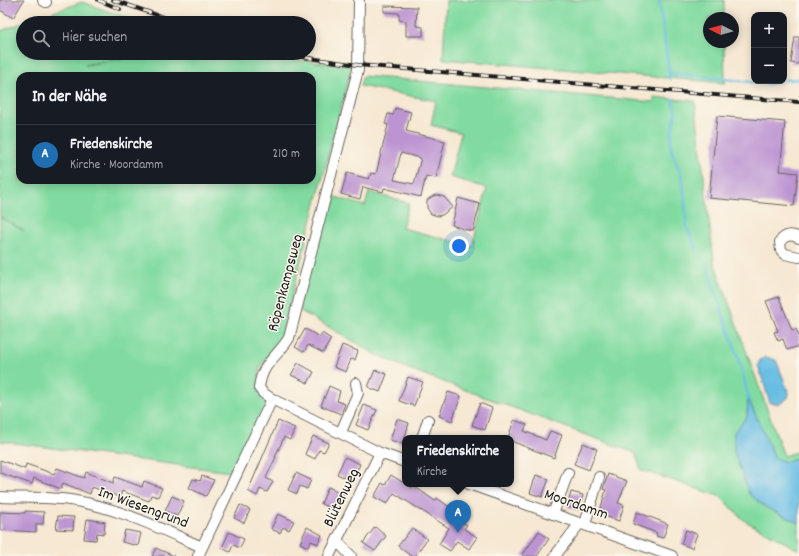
<!DOCTYPE html>
<html lang="de">
<head>
<meta charset="utf-8">
<style>
  body { margin:0; font-family:Dekko,sans-serif; background:#242831; color:#f1f3f6 }
  .controls { position:absolute; right:12px; top:12px; display:grid; overflow:hidden; border-radius:8px; box-shadow:0 2px 10px #0003 }
  .controls button { width:36px; height:36px; display:grid; place-items:center; padding:0; border:0; border-bottom:1px solid #363941; background:#171b24; color:#f1f3f6; font:20px sans-serif }
  .compass { position:absolute; left:703px; top:12px; width:36px; height:36px; border-radius:50%; background:#171b24; box-shadow:0 2px 10px #0003; rotate:275deg }
  .you { position:absolute; left:459px; top:246px; width:14px; height:14px; margin:-10px; border:3px solid #fff; border-radius:50%; background:#1a73e8; box-shadow:0 0 0 6px #1a73e833 }
  .badge { display:grid; place-items:center; width:26px; height:26px; border-radius:50%; background:#1f6fb2; color:#fff; font-size:13px; font-weight:700 }
  .pin { position:absolute; translate:-50% -33px; filter:drop-shadow(0 1px 2px #0008) }
  .pin::after { content:''; position:absolute; top:21px; width:14px; height:12px; background:inherit; clip-path:polygon(0 0,100% 0,50% 100%) }
  .popup { position:absolute; left:402px; top:435px; width:112px; height:52px; box-sizing:border-box; display:grid; place-content:center; border-radius:8px; background:#171b24; filter:drop-shadow(0 1px 3px #0005); font-size:13px; white-space:nowrap; color:#9ea1a6 }
  .popup b { font-size:15px; color:#f1f3f6 }
  .popup::after { content:''; position:absolute; left:50%; top:100%; margin-left:-8px; border:8px solid transparent; border-top-color:#171b24 }
  .list { margin:0; padding:0; list-style:none }
  h2 { display:flex; justify-content:space-between; align-items:center; height:52px; margin:0; padding:0 16px; font-size:17px }
  h2 small { font-size:13px; font-weight:400; color:#9ea1a6 }
  .list li { display:grid; grid-template-columns:26px 1fr auto; gap:12px; align-items:center; box-sizing:border-box; height:60px; padding:0 16px; border-top:1px solid #363941 }
  .list b { display:block; font-size:15px; white-space:nowrap }
  .list p { margin:0; font-size:13px; white-space:nowrap; color:#9ea1a6 }
  .list em { font-size:13px; font-style:normal; color:#9ea1a6 }
  .icon { flex:none; width:22px; height:22px; fill:none; stroke:currentColor; stroke-width:2; stroke-linecap:round; stroke-linejoin:round }
  .map { position:relative; flex:none; width:799px; height:556px; overflow:hidden }
  .search { position:absolute; background:#171b24; box-shadow:0 2px 10px #0003; left:16px; top:16px; width:300px; height:44px; display:flex; align-items:center; gap:10px; box-sizing:border-box; padding:0 14px; border-radius:22px; color:#9ea1a6; font-size:15px }
  .panel { position:absolute; background:#171b24; box-shadow:0 2px 10px #0003; left:16px; top:72px; width:300px; height:112px; border-radius:12px }
  .map>svg:first-child { display:block }
</style>
</head>
<body>
<div class="map">
<svg width="799" height="556" viewBox="0 0 799 556">
  <rect width="100%" height="100%" fill="#fbf7ec"/>
  <filter id="ink" filterUnits="userSpaceOnUse"><feTurbulence type="fractalNoise" baseFrequency=".025" numOctaves="2"/><feDisplacementMap in="SourceGraphic" scale="8" xChannelSelector="R" yChannelSelector="G"/><feConvolveMatrix kernelMatrix="1 2 1 2 8 2 1 2 1" color-interpolation-filters="sRGB"/></filter>
  <filter id="wash" filterUnits="userSpaceOnUse"><feTurbulence type="fractalNoise" baseFrequency=".012" numOctaves="4" result="noise"/><feDisplacementMap in="SourceGraphic" scale="16" xChannelSelector="R" yChannelSelector="G"/><feGaussianBlur stdDeviation="0.9" result="paint"/><feColorMatrix in="noise" values="0 0 0 0 0 0 0 0 0 0 0 0 0 0 0 0 0 1.4 0 .05"/><feComposite in="paint" operator="in"/></filter>
  <g filter="url(#wash)">
    <rect width="100%" height="100%" fill="#f6e8d2"/>
    <g fill="#81dba0" stroke="#4e7c5e" fill-rule="evenodd">
      <polygon points="446,0 724,0 724,18 709,18 709,42 724,42 725,83 443,59"/>
      <path d="M82 2 142 23H23V53H150L85 65 154 53H257L280 58 352 66 278 348C269 356 258 363 259 375L273 406 229 472 0 441V217L24 231 0 216V31ZM20 76H312V180H20Z"/>
      <polygon points="363,76 654,102 654,97 695,101 714,262 784,456 799,451 799,458 786,462 775,458 748,399 747,417 734,432 765,507 799,523 799,550 745,521 719,496 641,470 635,453 409,369 379,356 297,309 329,195 365,206 369,192 409,203 402,228 472,246 487,188 450,177 461,133 431,125 436,101 360,86"/>
    </g>
    <g fill="#68bde4" stroke="#426c80">
      <polygon points="766,357 776,360 789,393 788,398 779,404 770,403 758,365 760,360"/>
      <polygon points="748,398 775,458 786,462 799,458 799,523 765,507 749,494 734,452 734,432 747,417"/>
    </g>
    <g fill="none" stroke-linecap="round" stroke-linejoin="round">
      <g stroke="#68bde4" stroke-width="2.5">
        <polyline points="659,0 670,79"/>
        <polyline points="669,73 769,84 780,81"/>
        <polyline points="784,80 799,79"/>
        <polyline points="672,99 676,112 671,135 671,150 683,180 687,228 697,250"/>
        <path d="M706 264C720 310 740 354 749 401"/>
      </g>
    </g>
    <g id="blocks">
      <g fill="#bc94d2" fill-rule="evenodd">
        <polygon points="0,0 24,0 13,18 0,10"/>
        <polygon points="384,6 417,7 416,26 423,27 423,36 406,36 406,21 399,20 399,13 384,12"/>
        <polygon points="795,37 799,37 799,64 791,63"/>
        <path d="M395 108 411 112 406 131 445 141 436 178 426 176 421 197 384 188 383 192 363 187 360 199 341 194 347 173 369 179 371 173 376 174 388 125 385 124 388 114 393 115ZM401 153 421 158 414 184 394 180Z"/>
        <polygon points="717,116 785,122 780,171 798,173 794,206 709,198"/>
        <polygon points="433,196 437,195 444,197 453,207 442,215 438,216 431,214 427,208 427,200"/>
        <polygon points="458,198 480,204 473,231 463,229 452,225"/>
        <polygon points="779,297 792,330 796,329 799,336 799,346 787,350 783,339 778,341 774,332 778,331 766,301"/>
        <polygon points="305,329 320,337 322,333 331,339 323,353 308,345 304,352 295,347"/>
        <polygon points="342,345 358,351 355,360 351,359 346,372 334,367"/>
        <polygon points="298,363 314,372 308,383 291,375"/>
        <polygon points="375,370 387,374 380,392 368,387"/>
        <polygon points="408,377 423,382 414,406 399,401"/>
        <polygon points="329,386 340,391 337,401 345,404 341,414 321,406"/>
        <polygon points="448,392 461,396 452,421 439,416"/>
        <polygon points="480,403 492,408 485,430 472,425"/>
        <polygon points="364,405 377,410 368,430 356,425"/>
        <polygon points="397,419 409,423 403,444 390,440"/>
        <polygon points="514,420 527,425 524,431 546,440 550,431 562,435 554,458 511,441 511,438 508,438"/>
        <polygon points="278,421 295,428 290,440 284,437 275,457 276,457 266,478 273,482 267,492 260,489 257,496 248,491"/>
        <polygon points="313,436 329,443 324,452 319,450 315,459 305,454"/>
        <polygon points="583,443 597,449 589,470 574,464"/>
        <polygon points="345,457 360,464 355,475 349,471 346,478 337,474"/>
        <polygon points="0,460 25,469 26,464 54,474 57,468 84,478 86,472 113,483 115,477 142,487 144,481 162,488 158,497 151,495 149,501 122,491 120,497 92,487 90,494 63,483 61,489 34,478 32,484 0,473"/>
        <polygon points="296,473 311,480 307,489 300,486 297,494 288,490"/>
        <polygon points="608,474 627,481 618,503 624,505 619,521 599,514 606,490 603,489"/>
        <polygon points="391,475 412,488 414,486 435,501 437,498 451,508 448,512 467,525 464,529 477,537 469,549 457,541 450,551 439,544 449,528 394,493 387,504 374,497 382,483 385,485"/>
        <polygon points="536,475 549,479 542,497 530,493"/>
        <polygon points="202,476 214,480 206,496 189,488 193,479 200,481"/>
        <polygon points="328,487 344,494 340,503 334,501 331,508 321,504"/>
        <polygon points="571,492 583,495 579,510 567,507"/>
        <polygon points="172,496 184,501 177,516 165,511"/>
        <polygon points="240,505 250,510 244,523 234,518"/>
        <polygon points="25,511 44,512 43,524 36,524 36,532 0,530 0,512 25,513"/>
        <polygon points="637,512 668,524 663,538 656,536 657,533 633,524"/>
        <polygon points="278,514 294,521 289,530 283,527 280,533 271,529"/>
        <polygon points="58,516 74,517 73,530 56,529"/>
        <polygon points="87,519 105,522 104,534 97,533 96,540 84,539"/>
        <polygon points="307,527 322,535 318,544 311,541 308,547 300,543"/>
        <polygon points="375,527 386,536 375,551 363,543"/>
        <polygon points="412,528 427,539 415,556 411,556 398,546"/>
        <polygon points="125,530 141,533 138,546 122,542"/>
        <polygon points="686,530 697,534 692,548 681,544"/>
        <polygon points="539,531 549,539 537,556 522,556"/>
        <polygon points="229,532 244,539 240,548 233,545 230,552 222,548"/>
        <polygon points="156,548 174,556 152,556"/>
      </g>
    </g>
  </g>
  <g filter="url(#ink)">
    <use href="#blocks" fill-opacity="0" stroke="#68635c" stroke-width="1"/>
    <g fill="none" stroke-linecap="round" stroke-linejoin="round">
      <defs>
        <g id="minor">
          <polyline points="43,0 46,2"/>
          <path d="M359 0 358 70 289 338C276 359 262 362 259 388L263 393 272 399 380 453 405 462"/>
          <path d="M799 238C792 234 785 234 780 242L781 250 785 254 799 257"/>
          <polyline points="341,432 358,393 356,383"/>
          <polyline points="422,438 428,420"/>
          <polyline points="469,484 672,556"/>
          <path d="M0 497C23 498 47 497 70 500 117 507 159 528 202 547"/>
          <polyline points="553,514 568,473"/>
          <polyline points="585,524 599,477"/>
          <polyline points="337,541 351,556"/>
          <polyline points="198,556 272,399"/>
          <polyline points="329,556 380,453"/>
          <polyline points="555,556 580,523"/>
        </g>
      </defs>
      <use href="#minor" stroke="#68635c" stroke-width="12"/>
      <use href="#minor" stroke="#fff" stroke-width="10"/>
      <defs>
        <g id="rail">
          <polyline points="98,0 120,9"/>
          <polyline points="113,0 180,23"/>
          <polyline points="274,53 358,65 799,102"/>
        </g>
      </defs>
      <use href="#rail" stroke="#1c1c1c" stroke-width="4"/>
      <use href="#rail" stroke="#fbf7ec" stroke-width="2.5" stroke-dasharray="8" stroke-linecap="butt"/>
    </g>
  </g>
  <g text-anchor="middle" dominant-baseline="central" stroke-width="3" stroke-linejoin="round" paint-order="stroke">
    <g font-size="16" fill="#1c1c1c" stroke="#fbf7ec">
      <text transform="translate(286 283) rotate(-75)">Röpenkampsweg</text>
      <text transform="translate(342 498) rotate(-64)">Blütenweg</text>
      <text transform="translate(576 505) rotate(19)">Moordamm</text>
      <text transform="translate(143 508) rotate(20)">Im Wiesengrund</text>
    </g>
  </g>
</svg>
<div class="controls">
<button>+</button>
<button>−</button>
</div>
<svg class="compass" viewBox="-18 -18 36 36"><path d="M0-13l5 13h-10z" fill="#e53935"/><path d="M0 13l5-13h-10z" fill="#9ea1a6"/></svg>
<div class="you"></div>
<div class="pin badge" style="left:458px;top:533px">A</div>
<div class="popup"><b>Friedenskirche</b>Kirche</div>
<div class="search"><svg class="icon" aria-label="search" viewBox="0 0 24 24"><circle cx="10" cy="10" r="6"/><path d="M15 15l6 6"/></svg>Hier suchen</div>
<section class="panel">
<h2>In der Nähe<small></small></h2>
<ul class="list">
<li><span class="badge">A</span><div><b>Friedenskirche</b><p>Kirche · Moordamm</p></div><em>210 m</em></li>
</ul>
</section>
</div>
</body>
</html>
